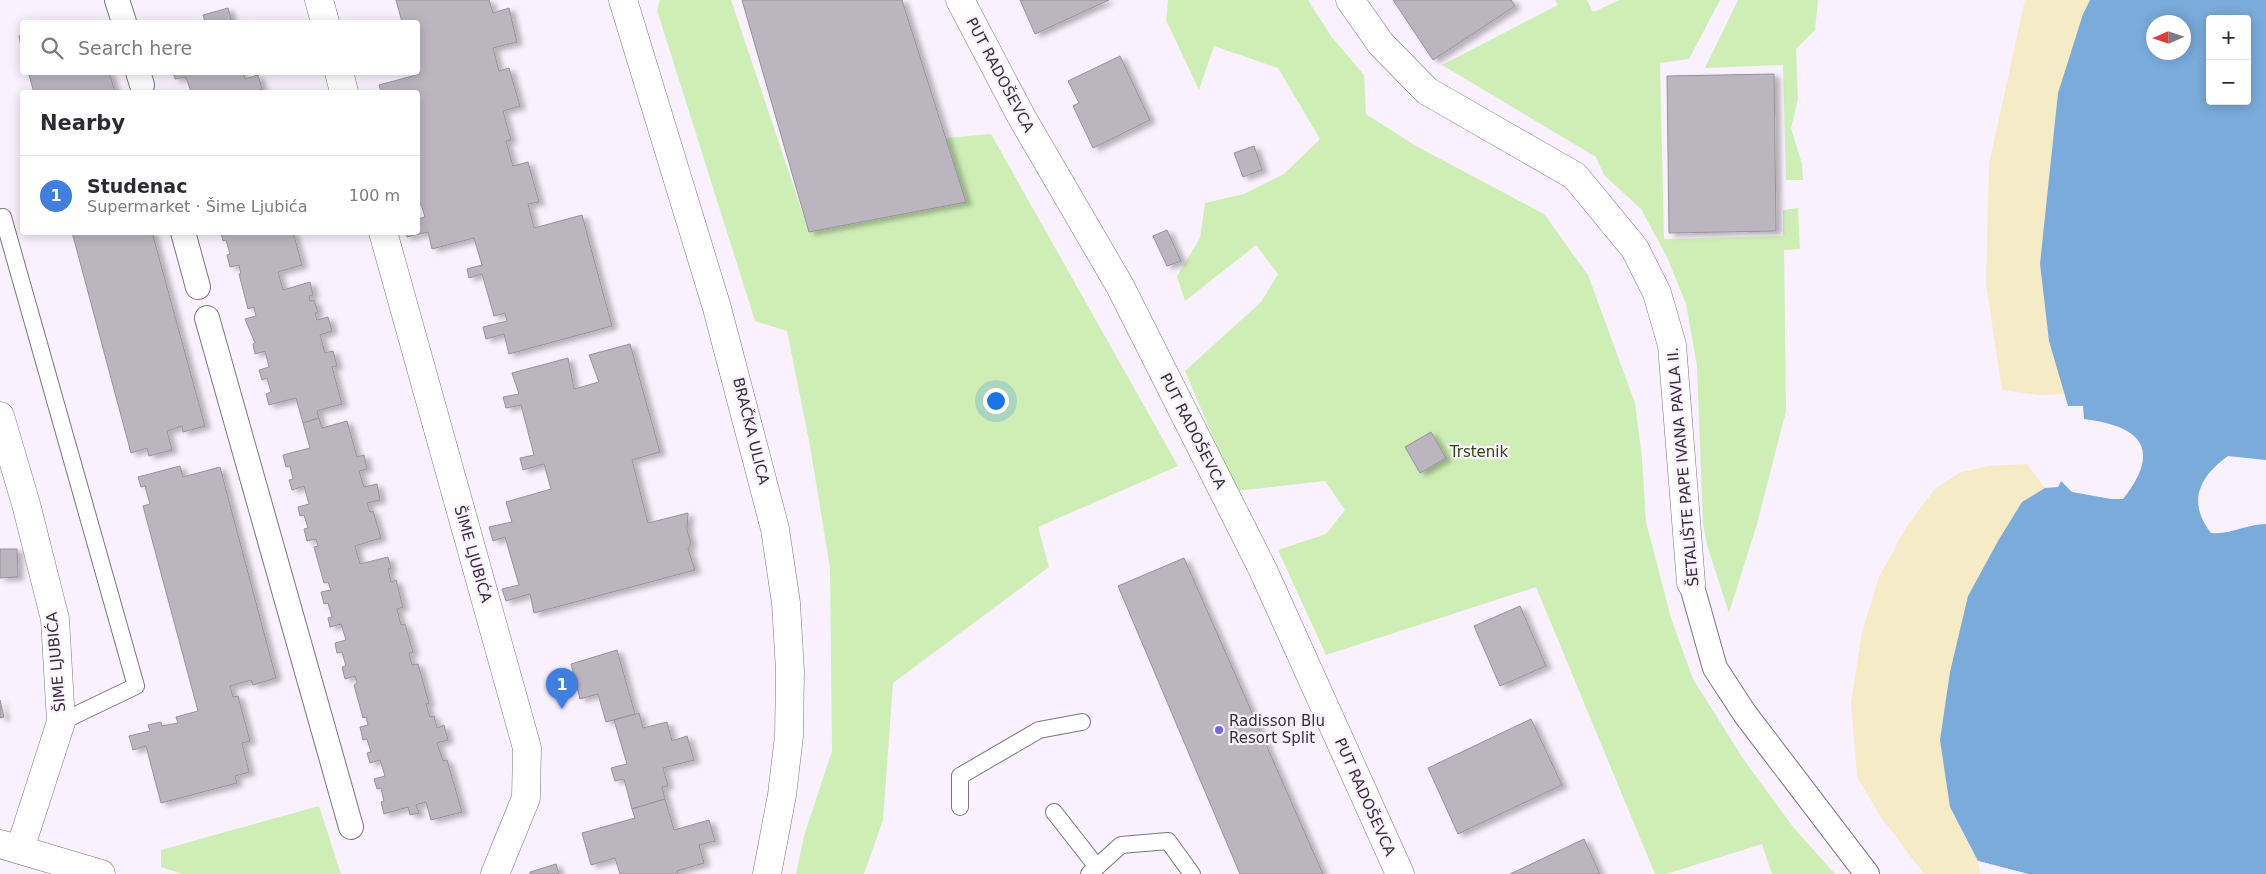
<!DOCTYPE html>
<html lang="en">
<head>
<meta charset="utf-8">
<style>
  body { margin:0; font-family:"DejaVu Sans",sans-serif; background:#f7f7f7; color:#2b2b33 }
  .controls { position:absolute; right:15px; top:15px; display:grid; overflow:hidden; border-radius:5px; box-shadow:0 2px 12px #0003 }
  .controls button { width:45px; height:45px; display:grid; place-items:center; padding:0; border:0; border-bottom:1px solid #e1e1e2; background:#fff; color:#2b2b33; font:25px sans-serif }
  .compass { position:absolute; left:2146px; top:15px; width:45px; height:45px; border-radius:50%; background:#fff; box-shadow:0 2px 12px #0003; rotate:267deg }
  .you { position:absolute; left:995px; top:400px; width:18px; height:18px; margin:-12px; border:4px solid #fff; border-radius:50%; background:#1a73e8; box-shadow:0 0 0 8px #1a73e833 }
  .badge { display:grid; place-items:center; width:32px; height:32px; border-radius:50%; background:#2563eb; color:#fff; font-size:16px; font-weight:700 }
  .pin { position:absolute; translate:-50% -41px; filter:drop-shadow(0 1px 2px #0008) }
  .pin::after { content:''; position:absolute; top:26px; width:18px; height:15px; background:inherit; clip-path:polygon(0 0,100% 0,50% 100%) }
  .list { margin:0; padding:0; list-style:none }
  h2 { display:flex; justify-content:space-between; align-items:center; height:65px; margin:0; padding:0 20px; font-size:21px }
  h2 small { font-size:16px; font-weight:400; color:#7c7c81 }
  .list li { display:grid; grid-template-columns:32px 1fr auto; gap:15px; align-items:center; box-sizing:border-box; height:80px; padding:0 20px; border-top:1px solid #e1e1e2 }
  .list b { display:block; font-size:19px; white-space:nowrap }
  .list p { margin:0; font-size:16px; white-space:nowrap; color:#7c7c81 }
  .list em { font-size:16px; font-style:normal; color:#7c7c81 }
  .icon { flex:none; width:28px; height:28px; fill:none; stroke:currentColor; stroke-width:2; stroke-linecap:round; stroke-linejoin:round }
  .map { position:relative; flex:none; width:2266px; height:874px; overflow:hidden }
  .search { position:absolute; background:#fff; box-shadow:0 2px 12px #0003; left:20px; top:20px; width:400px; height:55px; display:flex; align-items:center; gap:12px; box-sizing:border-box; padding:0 18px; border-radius:5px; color:#7c7c81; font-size:19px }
  .panel { position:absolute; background:#fff; box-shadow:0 2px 12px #0003; left:20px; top:90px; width:400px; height:145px; border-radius:5px }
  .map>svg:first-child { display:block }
</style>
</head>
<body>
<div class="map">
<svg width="2266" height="874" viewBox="0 0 2266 874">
  <defs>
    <filter id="shadow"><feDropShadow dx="5.5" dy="3" stdDeviation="2.5" flood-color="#0004"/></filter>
  </defs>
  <rect width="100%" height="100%" fill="#f9f1fd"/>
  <g fill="#cfeeb6">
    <polygon points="660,0 731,0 809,232 965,202 946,138 991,134 1178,466 1038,527 1049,567 893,683 883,820 864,874 796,874 804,836 832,751 830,568 810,446 787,331 755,321 657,10"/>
    <polygon points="1168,0 1308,0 1331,36 1364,75 1366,114 1416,146 1544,214 1588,275 1635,403 1642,458 1646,522 1671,618 1693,679 1744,760 1793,827 1835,874 1772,874 1762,844 1666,874 1655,874 1536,587 1326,655 1278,550 1326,534 1345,510 1325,481 1236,491 1185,371 1261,302 1278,274 1256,245 1185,301 1177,276 1200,238 1205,203 1244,194 1284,174 1320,139 1278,68 1214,46 1199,90 1166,20"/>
    <polygon points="1555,0 1587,0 1593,12 1620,0 1720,0 1689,59 1660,63 1664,239 1783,236 1783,210 1798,208 1800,249 1784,250 1786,411 1757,524 1729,613 1707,545 1703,524 1697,366 1686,304 1667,257 1641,209 1604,175 1596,157 1442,65 1558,5"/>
    <polygon points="1738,0 1818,0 1815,30 1796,49 1798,99 1791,128 1802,164 1803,180 1786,180 1783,65 1705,68"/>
    <polygon points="319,806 341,874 182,874 161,867 161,850"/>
  </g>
  <g fill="#f5ebc6">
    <polygon points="2025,0 2090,0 2083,14 2058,93 2050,175 2049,341 2066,394 2040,395 2002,390 1986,284 1989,164"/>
    <polygon points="2027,464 2045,488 2022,502 1968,596 1950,807 1978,861 1980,874 1924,874 1881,817 1857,777 1851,703 1862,632 1879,577 1907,526 1935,489 1961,472 1989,466"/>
  </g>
  <path fill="#7aabda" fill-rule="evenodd" d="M2090 0H2266V460L2228 456C2199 477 2187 502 2211 533 2231 535 2246 524 2266 524V874H2028L1978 861 1950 807 1940 740 1950 672 1968 596 1998 541 2022 502 2045 488 2058 487 2061 481 2072 492 2111 499H2123C2163 448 2140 426 2084 419L2083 406H2068L2049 341 2040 264 2058 93 2083 14ZM2210 19H2247V101H2210ZM2154 22H2184V52H2154Z"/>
  <polygon fill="#f9f1fd" points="1978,861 2028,874 2018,874 1979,864"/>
  <g fill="#bbb5c0" stroke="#97929c" filter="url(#shadow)">
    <polygon points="396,0 489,0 493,13 509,8 517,42 493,48 499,71 509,68 520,106 503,111 511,140 506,141 513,166 528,162 539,202 528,204 534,228 582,215 612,326 509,354 504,334 486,339 483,327 507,321 505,313 494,316 482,274 469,278 467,269 482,265 474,238 432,249 428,232 407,237 406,232 418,232 418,219 425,217 421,204 418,205 418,92 381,92 379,85 420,74 418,66 418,22 402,22"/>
    <polygon points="742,0 902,0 966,202 809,232"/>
    <polygon points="1020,0 1109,0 1035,34"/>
    <polygon points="1393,0 1511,0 1515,6 1433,60"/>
    <polygon points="228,8 232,22 205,22 203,15"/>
    <polygon points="22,35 22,51 19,36"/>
    <polygon points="1120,56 1150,120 1093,148 1073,106 1079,103 1068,81"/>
    <polygon points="28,72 109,72 115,92 34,92"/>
    <polygon points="173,72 243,72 245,79 258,75 262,89 253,92 191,92 186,77 175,79"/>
    <polygon points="1774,74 1776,231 1669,233 1667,76"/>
    <polygon points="1254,146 1262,170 1243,177 1234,153"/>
    <polygon points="1167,230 1181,261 1167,266 1153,236"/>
    <polygon points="72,232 152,232 205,426 183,432 182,426 167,431 172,450 149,456 147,448 131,453"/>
    <polygon points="221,232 293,232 302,265 278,272 283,290 310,282 313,295 309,296 310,301 314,300 318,312 315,313 317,320 328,317 332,331 320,335 325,353 333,351 337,366 332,367 342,404 317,411 319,418 303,423 296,398 269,405 266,394 271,392 267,378 262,380 259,370 269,367 265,351 255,354 253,344 255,343 245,319 256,316 254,307 248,309 239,274 241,274 239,265 230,267 227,255 230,254 226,240 223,241"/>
    <polygon points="630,344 660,452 632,460 648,523 688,513 687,530 691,543 688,549 695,570 534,613 530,594 506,601 502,589 519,585 505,537 493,541 489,527 512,522 506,502 551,489 544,464 523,470 520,458 534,455 521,405 506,408 503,397 519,394 512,373 568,358 574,389 599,382 589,355"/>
    <polygon points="319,418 322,428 347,421 357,457 364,455 367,469 359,471 364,487 377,484 380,500 367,503 370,512 373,511 381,538 355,546 360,564 388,557 391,568 388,569 391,582 396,580 403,607 397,609 401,625 405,624 413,652 409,653 412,665 418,664 429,703 426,704 430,717 434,716 437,728 444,725 448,740 437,743 443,761 447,760 462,812 431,820 426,802 416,805 419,813 410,815 408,807 384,814 381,802 384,801 381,788 377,789 374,779 385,776 380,760 370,763 367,753 371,752 367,739 363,740 360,727 368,725 366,717 363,718 354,685 357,683 355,676 345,679 342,667 346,666 342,652 337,653 335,643 346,640 341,624 330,627 328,618 332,617 328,603 324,604 321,592 331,590 328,582 324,583 314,547 318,546 316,539 307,541 304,529 308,528 304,515 300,516 298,507 309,504 304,486 292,490 289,480 293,479 290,466 286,467 283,455 310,448 303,423"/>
    <polygon points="1431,432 1446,458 1420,473 1405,447"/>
    <polygon points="180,466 183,477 220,467 276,678 253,685 251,680 230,686 233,697 238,696 250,741 242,743 249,772 235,776 237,783 161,803 146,746 133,750 129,736 150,731 148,725 161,722 162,726 178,723 176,717 198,711 143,506 150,504 145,486 141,487 138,477"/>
    <polygon points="0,549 17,549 18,577 0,578"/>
    <polygon points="1184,558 1323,874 1240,874 1118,586"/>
    <polygon points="1520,606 1546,666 1500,686 1474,626"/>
    <polygon points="617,650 635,714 606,722 598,694 580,699 571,664"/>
    <polygon points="0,700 4,717 0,718"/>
    <polygon points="639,713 643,728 667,722 672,741 687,736 694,760 663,768 668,786 662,787 665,799 632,809 624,779 615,781 611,768 627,764 614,720"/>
    <polygon points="1531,719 1562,785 1458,834 1428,768"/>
    <polygon points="665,799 674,830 709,820 715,841 699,845 704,863 677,871 678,874 620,874 615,858 591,865 582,833 635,818 632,809"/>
    <polygon points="1584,839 1600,874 1510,874"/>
    <polygon points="556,864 559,874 530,874 530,872"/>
  </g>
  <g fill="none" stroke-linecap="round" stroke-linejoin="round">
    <defs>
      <g id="service">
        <polyline points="3,217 136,686 61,722"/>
        <polyline points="960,807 960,776 1039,730 1082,722"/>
        <polyline points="1054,812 1097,867"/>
        <polyline points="1089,874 1121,845 1168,841 1192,874"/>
      </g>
      <g id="pedestrian">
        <polyline points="117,0 124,22"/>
        <polyline points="138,72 142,85"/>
        <polyline points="183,232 198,287"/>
        <polyline points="207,318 351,827"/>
        <polyline points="1691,583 1715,668 1745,714 1867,874"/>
      </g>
      <g id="minor">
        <polyline points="319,0 325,22"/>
        <polyline points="960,0 1021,116 1120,286 1263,570 1400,874"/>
        <polyline points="1350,0 1381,44 1427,91 1575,176 1635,249 1657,293 1672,345 1691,583"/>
        <polyline points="339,72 344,92"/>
        <polyline points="383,232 527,748 526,798 495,874"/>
        <polyline points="0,416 26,504 55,619 61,722 20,849"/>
        <polyline points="0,844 101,874"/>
      </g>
      <polyline id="tertiary" points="623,0 717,308 775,529 786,603 790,671 789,736 782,795 767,874"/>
    </defs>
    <use href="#service" stroke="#7b757e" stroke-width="18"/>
    <use href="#pedestrian" stroke="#7b757e" stroke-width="26"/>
    <use href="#minor" stroke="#7b757e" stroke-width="29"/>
    <use href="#tertiary" stroke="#7b757e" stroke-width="29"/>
    <use href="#service" stroke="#fff" stroke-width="16"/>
    <use href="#pedestrian" stroke="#fff" stroke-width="24"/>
    <use href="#minor" stroke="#fff" stroke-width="28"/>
    <use href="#tertiary" stroke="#fff" stroke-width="28"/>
  </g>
  <circle fill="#7067e1" stroke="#f9f1fd" stroke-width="2" cx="1219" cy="730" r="5"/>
  <g text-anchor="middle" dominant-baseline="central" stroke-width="4.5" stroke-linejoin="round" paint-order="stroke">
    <g font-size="15" fill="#343135" stroke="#f9f1fd">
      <text transform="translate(1000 75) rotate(62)">PUT RADOŠEVCA</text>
      <text transform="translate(751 431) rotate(76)">BRAČKA ULICA</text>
      <text transform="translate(1193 431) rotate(63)">PUT RADOŠEVCA</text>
      <text transform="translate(1683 467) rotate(-95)">ŠETALIŠTE PAPE IVANA PAVLA II.</text>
      <text transform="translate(473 554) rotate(74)">ŠIME LJUBIĆA</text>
      <text transform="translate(56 662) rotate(-95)">ŠIME LJUBIĆA</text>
      <text transform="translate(1365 797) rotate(66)">PUT RADOŠEVCA</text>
    </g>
    <g font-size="15" fill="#2c4809" stroke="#f9f1fd">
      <text x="1479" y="452">Trstenik</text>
    </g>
    <g font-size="15" fill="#343135" stroke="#f9f1fd" text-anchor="start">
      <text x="1229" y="721">Radisson Blu<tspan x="1229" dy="17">Resort Split</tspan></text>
    </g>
  </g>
</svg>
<div class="controls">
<button>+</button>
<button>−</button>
</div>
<svg class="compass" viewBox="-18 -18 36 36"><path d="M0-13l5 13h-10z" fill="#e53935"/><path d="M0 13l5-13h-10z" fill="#7c7c81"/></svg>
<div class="you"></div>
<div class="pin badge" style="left:562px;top:709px;background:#3f7fe0">1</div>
<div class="search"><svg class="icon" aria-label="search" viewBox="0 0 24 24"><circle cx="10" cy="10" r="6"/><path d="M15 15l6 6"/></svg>Search here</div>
<section class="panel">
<h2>Nearby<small></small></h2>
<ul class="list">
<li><span class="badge" style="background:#3f7fe0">1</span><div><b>Studenac</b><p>Supermarket · Šime Ljubića</p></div><em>100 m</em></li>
</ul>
</section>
</div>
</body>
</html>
